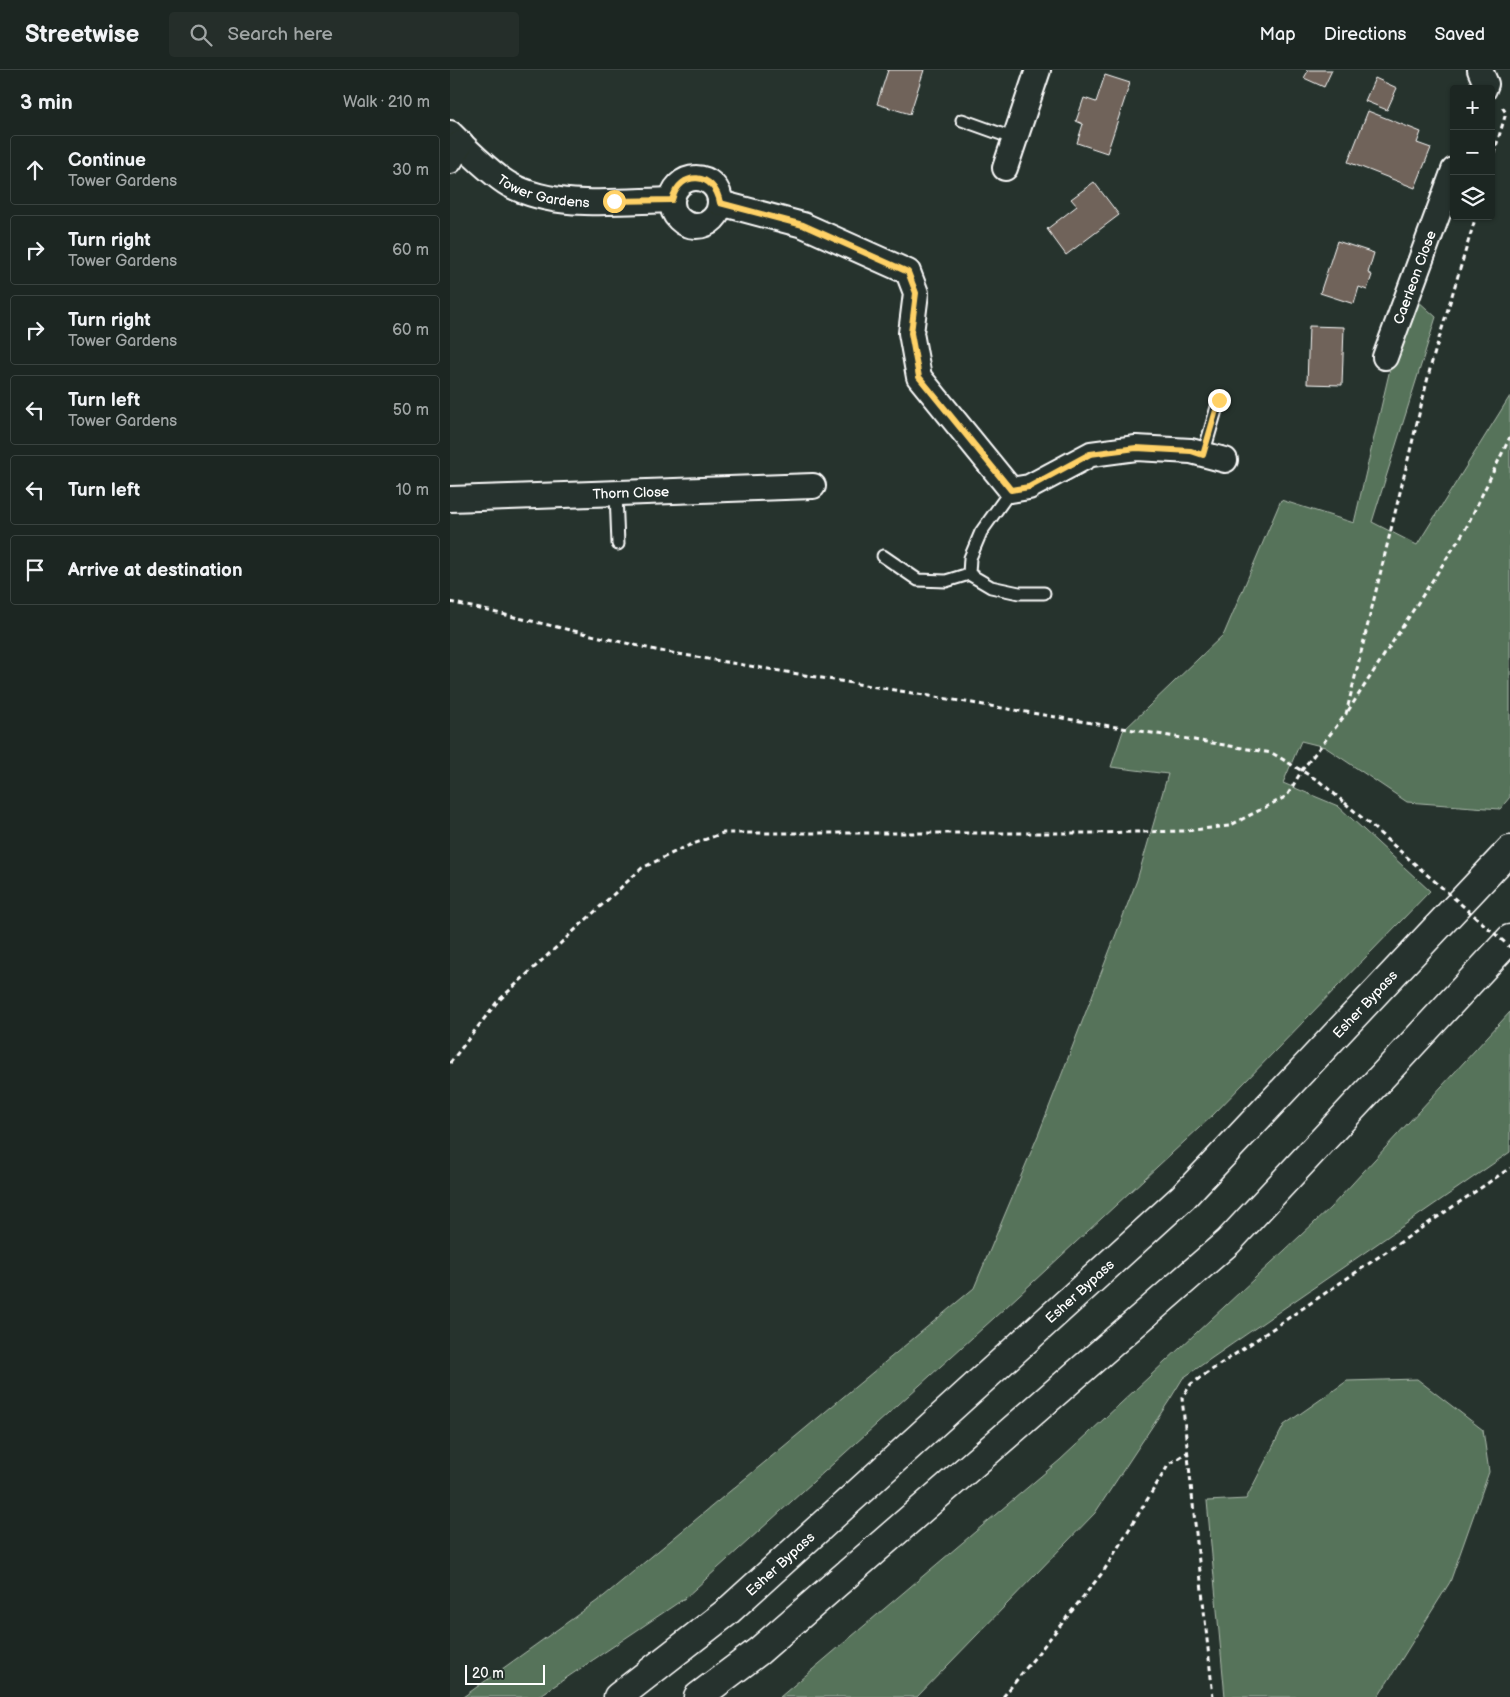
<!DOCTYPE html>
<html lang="en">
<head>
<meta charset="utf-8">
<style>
  body { margin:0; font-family:"Balsamiq Sans",sans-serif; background:#252e2a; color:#f1f3f6 }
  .controls { position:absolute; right:15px; top:15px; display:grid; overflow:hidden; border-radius:5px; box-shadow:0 1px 4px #0004 }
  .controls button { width:45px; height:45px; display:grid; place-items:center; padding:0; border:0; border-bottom:1px solid #3a4340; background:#1c2622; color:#f1f3f6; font:25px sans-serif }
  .scale { position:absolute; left:15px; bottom:12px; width:80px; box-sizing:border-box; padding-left:5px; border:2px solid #fff; border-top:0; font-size:14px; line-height:18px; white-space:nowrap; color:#fff; -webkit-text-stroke:4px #26332d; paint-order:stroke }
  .stop { position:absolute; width:15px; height:15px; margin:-11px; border:4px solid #ffd166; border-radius:50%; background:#fff }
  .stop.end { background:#ffd166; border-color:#fff; box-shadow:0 1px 5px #0008 }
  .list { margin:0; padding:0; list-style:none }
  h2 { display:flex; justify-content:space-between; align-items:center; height:65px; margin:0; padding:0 20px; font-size:21px }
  h2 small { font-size:16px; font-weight:400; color:#a0a5a5 }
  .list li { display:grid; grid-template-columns:32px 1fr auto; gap:15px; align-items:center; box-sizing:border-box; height:70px; margin:0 10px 10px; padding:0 10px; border:1px solid #3a4340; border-radius:5px }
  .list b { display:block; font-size:19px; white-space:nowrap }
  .list p { margin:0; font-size:16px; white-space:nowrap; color:#a0a5a5 }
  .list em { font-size:16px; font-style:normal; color:#a0a5a5 }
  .icon { flex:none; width:28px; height:28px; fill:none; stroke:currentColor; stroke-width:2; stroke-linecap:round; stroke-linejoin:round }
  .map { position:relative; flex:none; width:1060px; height:1627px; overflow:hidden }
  header { display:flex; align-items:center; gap:30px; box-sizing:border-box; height:70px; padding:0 25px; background:#1c2622; border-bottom:1px solid #3a4340 }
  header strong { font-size:24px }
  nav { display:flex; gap:28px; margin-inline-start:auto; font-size:18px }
  .search { width:350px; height:45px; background:#252e2a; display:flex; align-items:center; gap:12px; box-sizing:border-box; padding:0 18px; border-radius:5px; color:#a0a5a5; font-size:19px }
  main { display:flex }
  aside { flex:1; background:#1c2622 }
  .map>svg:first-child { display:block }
</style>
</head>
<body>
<header>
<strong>Streetwise</strong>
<div class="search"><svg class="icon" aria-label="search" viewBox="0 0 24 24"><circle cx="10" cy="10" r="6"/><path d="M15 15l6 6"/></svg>Search here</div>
<nav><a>Map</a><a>Directions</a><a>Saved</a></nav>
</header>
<main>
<aside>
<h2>3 min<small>Walk · 210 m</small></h2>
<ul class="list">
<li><svg class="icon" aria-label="ahead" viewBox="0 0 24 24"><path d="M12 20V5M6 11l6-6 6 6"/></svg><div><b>Continue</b><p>Tower Gardens</p></div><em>30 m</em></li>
<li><svg class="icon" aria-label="right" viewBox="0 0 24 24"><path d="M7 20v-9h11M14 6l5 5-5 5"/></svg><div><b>Turn right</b><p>Tower Gardens</p></div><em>60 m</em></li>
<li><svg class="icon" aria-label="right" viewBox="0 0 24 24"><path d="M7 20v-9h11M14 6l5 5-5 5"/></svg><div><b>Turn right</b><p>Tower Gardens</p></div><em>60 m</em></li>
<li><svg class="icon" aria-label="left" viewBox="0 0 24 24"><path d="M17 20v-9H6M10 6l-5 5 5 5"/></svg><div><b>Turn left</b><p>Tower Gardens</p></div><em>50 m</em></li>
<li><svg class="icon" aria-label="left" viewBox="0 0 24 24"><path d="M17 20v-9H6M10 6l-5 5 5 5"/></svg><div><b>Turn left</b></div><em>10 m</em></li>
<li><svg class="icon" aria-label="arrive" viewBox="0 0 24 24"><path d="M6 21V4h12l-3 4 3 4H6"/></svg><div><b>Arrive at destination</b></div></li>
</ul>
</aside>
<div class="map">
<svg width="1060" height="1627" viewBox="0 0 1060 1627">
  <rect width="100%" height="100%" fill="#26332d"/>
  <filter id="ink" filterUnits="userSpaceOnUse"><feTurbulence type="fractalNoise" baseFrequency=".02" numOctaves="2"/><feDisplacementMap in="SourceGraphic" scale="10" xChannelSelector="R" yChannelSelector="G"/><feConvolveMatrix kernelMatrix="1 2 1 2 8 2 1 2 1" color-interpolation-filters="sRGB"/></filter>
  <g filter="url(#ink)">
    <g fill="#57735a" stroke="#abb9ac">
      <polygon points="958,222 986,247 922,452 967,475 1060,326 1060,727 1050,739 957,732 875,677 851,671 833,713 888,736 980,821 763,1045 555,1238 235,1528 88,1627 13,1627 154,1526 524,1218 589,1063 687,810 718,704 661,697 673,661 774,564 831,430 904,453"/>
      <polygon points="1060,942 1060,1082 733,1308 719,1331 645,1443 467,1627 330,1627 610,1390 880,1138"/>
      <polygon points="967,1309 1033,1360 1039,1402 1000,1512 928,1627 775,1627 757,1431 796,1429 834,1355 897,1311"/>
    </g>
    <g fill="#70645a" stroke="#fff">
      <polygon points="438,0 474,0 460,44 427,34"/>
      <polygon points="856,0 882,0 874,17 854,8 858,1"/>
      <polygon points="655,5 680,13 657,83 627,73 633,54 626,51 634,28 646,32"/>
      <polygon points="925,8 947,18 937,40 915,31"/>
      <polygon points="918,41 971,62 967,73 981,78 965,118 898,92"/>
      <polygon points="644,112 669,145 616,185 597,159 627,136 621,129"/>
      <polygon points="887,171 924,183 918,203 922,205 917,220 909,217 904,234 870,223"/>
      <polygon points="859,256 894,257 892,315 857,314"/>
    </g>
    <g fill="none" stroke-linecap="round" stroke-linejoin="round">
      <defs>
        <g id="service">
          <polyline points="512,50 565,69"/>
          <polyline points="753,385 769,330"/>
          <polyline points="561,420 531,462 520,488 519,504 541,517 569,523 594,523"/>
          <polyline points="166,423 168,474"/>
          <polyline points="433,486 468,510 496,511 519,504"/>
        </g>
        <g id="minor">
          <polyline points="1030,0 1036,14 1034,19"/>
          <path id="s1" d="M0 63C15 78 42 105 60 115 107 140 170 131 222 130"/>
          <polyline points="0,91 11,73"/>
          <polyline points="555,98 588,0"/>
          <circle cx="246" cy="132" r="24"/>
          <polyline points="270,133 353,155 458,202 466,223 461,263 469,307 561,420 579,417 641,384 686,378 741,381 775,390"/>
          <path id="s2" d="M935 287 1004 100"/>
          <path id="s3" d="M0 429 363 416"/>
        </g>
        <g id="trunk">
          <path id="s4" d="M168 1627 277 1542 733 1127 1060 780"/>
          <polyline points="248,1627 309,1581 778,1172 1060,869"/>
        </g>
      </defs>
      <use href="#service" stroke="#fff" stroke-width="15"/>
      <use href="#minor" stroke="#fff" stroke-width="28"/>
      <use href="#trunk" stroke="#fff" stroke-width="31"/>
      <g stroke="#fff" stroke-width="3" stroke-dasharray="5 4" stroke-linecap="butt">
        <polyline points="1041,93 1056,43 1051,35"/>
        <polyline points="0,532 210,581 822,683 869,711 895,733"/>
        <polyline points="898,641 1015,460 1060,367"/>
        <polyline points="0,993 47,932 192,798 235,777 273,763 640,763 735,761 779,756 837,726 852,700 896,644 981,295 1026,146"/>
        <polyline points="553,1627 653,1502 719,1394 738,1382"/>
        <polyline points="763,1627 732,1328 741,1314 1060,1098"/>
      </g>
      <use href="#service" stroke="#26332d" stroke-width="11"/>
      <use href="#minor" stroke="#26332d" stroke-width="24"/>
      <use href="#trunk" stroke="#26332d" stroke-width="28"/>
      <polyline stroke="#fff" stroke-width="3" stroke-dasharray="5 4" stroke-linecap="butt" points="895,733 1060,877"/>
    </g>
  </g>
  <g fill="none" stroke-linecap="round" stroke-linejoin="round" filter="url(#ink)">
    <path stroke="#ffd166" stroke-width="6" d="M164 131 222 130C230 99 265 102 270 133L353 155 458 202 466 223 461 263 469 307 561 420 579 417 640 384 686 378 741 381 753 385 769 330"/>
  </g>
  <g text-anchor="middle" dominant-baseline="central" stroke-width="4.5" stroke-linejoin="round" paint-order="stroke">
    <g font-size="14" fill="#fff" stroke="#26332d">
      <text stroke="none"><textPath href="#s1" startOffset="114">Tower Gardens</textPath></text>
      <text stroke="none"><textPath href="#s2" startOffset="85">Caerleon Close</textPath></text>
      <text stroke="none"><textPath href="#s3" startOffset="181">Thorn Close</textPath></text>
      <text stroke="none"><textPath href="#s4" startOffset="1020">Esher Bypass</textPath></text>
      <text stroke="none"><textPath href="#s4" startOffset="615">Esher Bypass</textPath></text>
      <text stroke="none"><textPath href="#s4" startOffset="210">Esher Bypass</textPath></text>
    </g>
  </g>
</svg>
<div class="controls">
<button>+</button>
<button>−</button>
<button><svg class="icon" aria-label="layers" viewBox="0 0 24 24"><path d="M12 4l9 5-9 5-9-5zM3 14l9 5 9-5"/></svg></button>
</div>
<div class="scale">20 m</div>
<div class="stop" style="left:164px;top:131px"></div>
<div class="stop end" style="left:769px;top:330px"></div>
</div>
</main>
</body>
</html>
